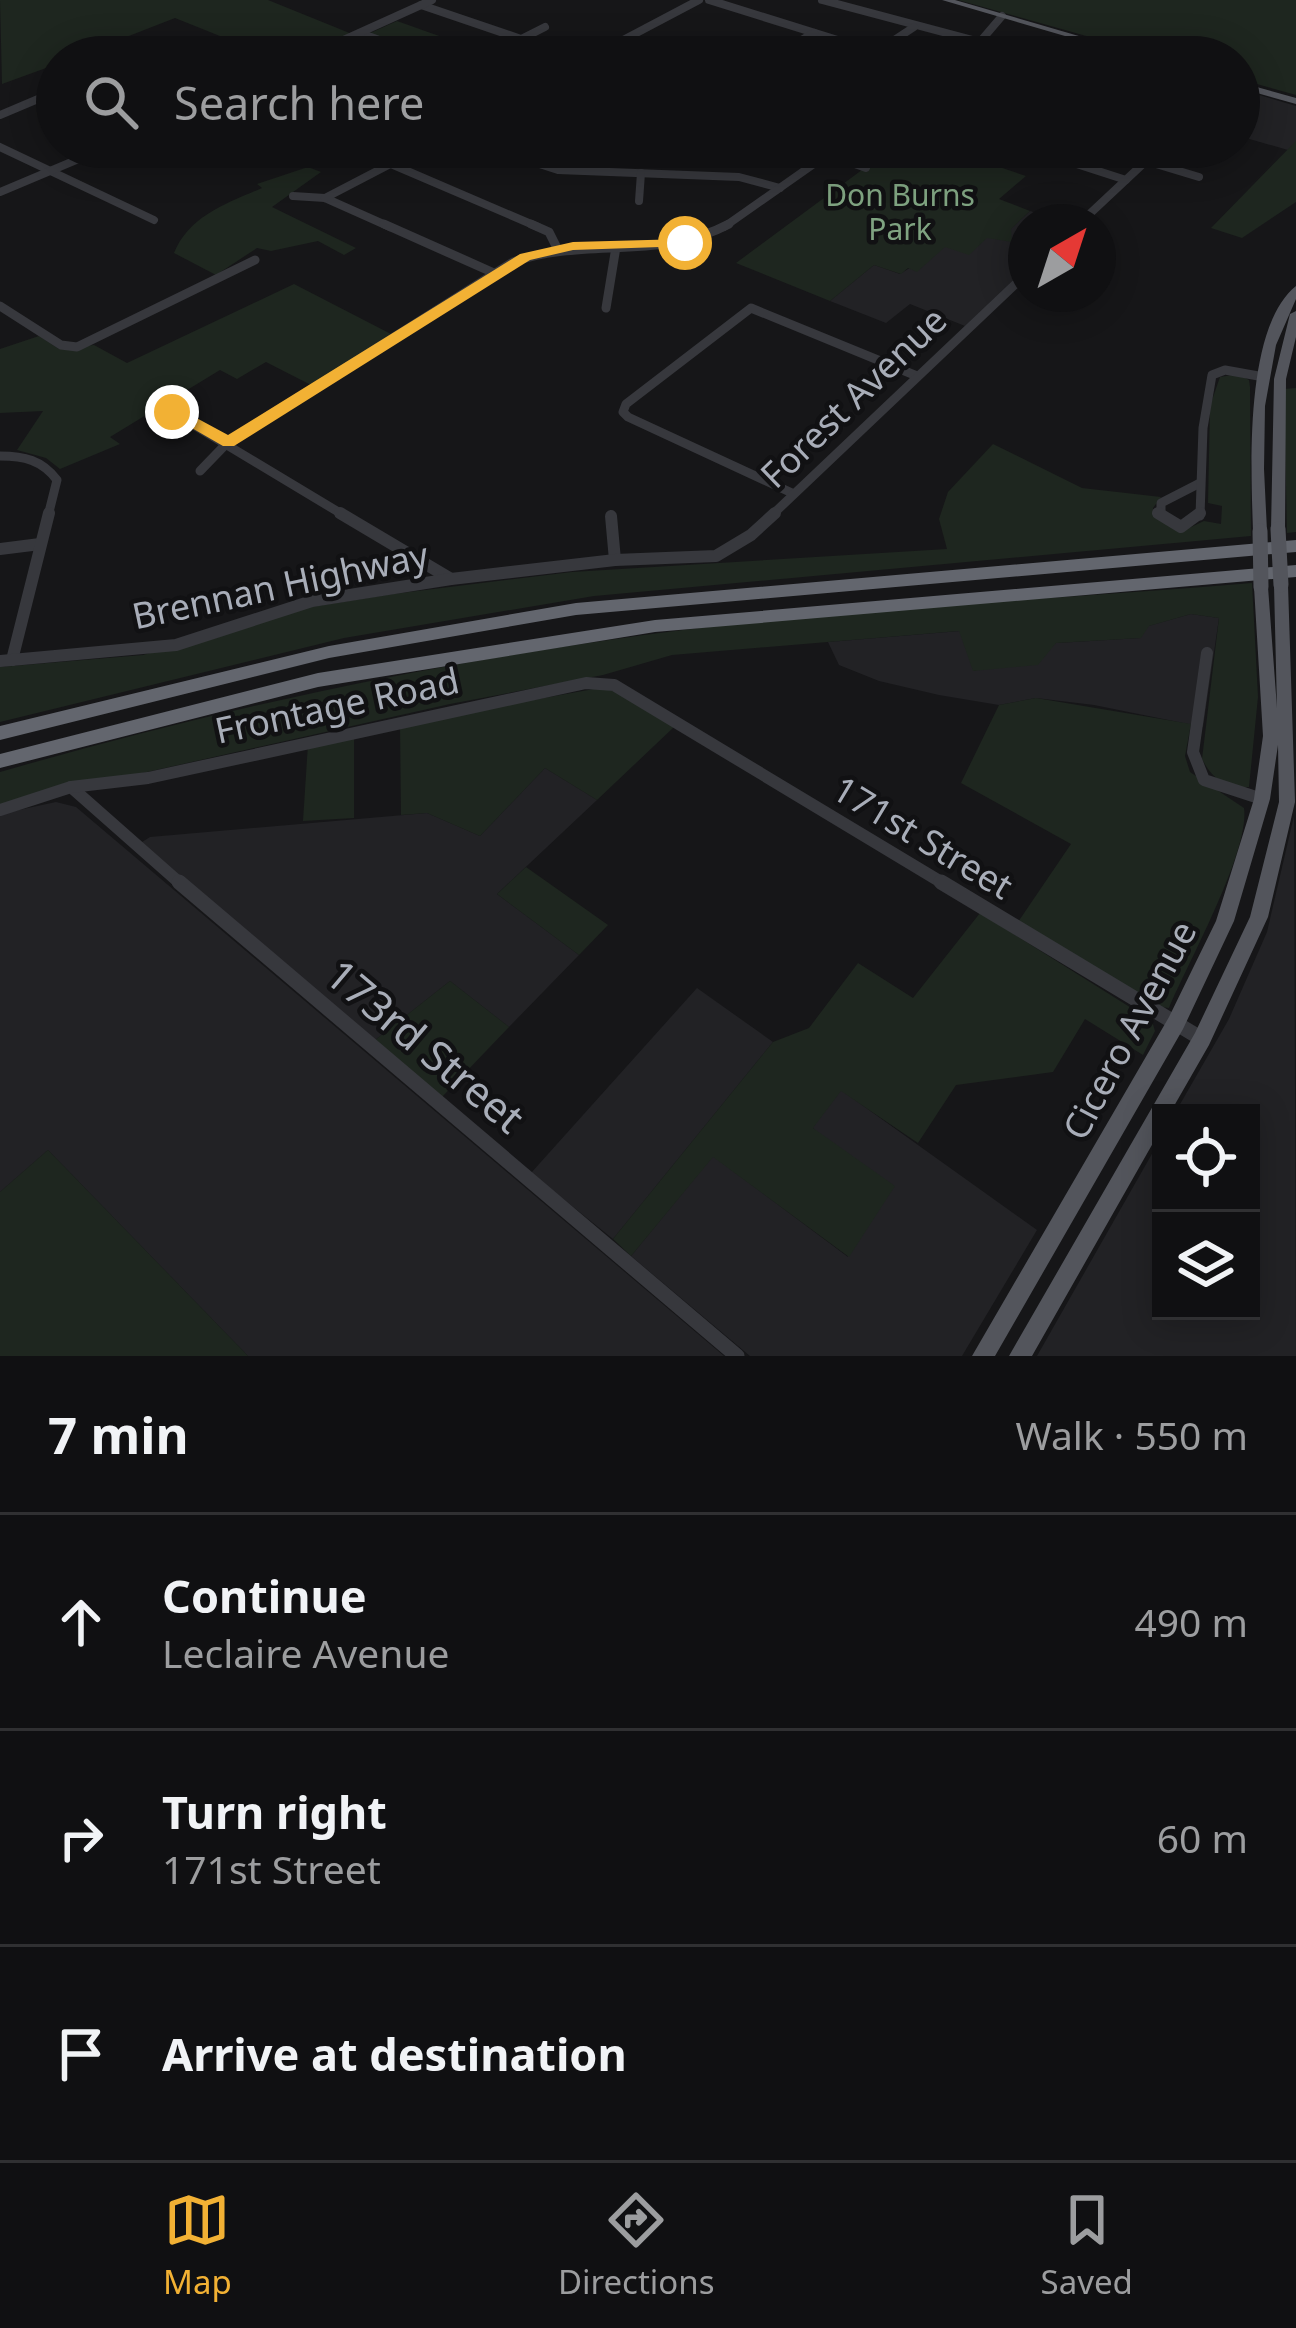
<!DOCTYPE html>
<html lang="en">
<head>
<meta charset="utf-8">
<style>
  body { margin:0; font-family:"Noto Sans",sans-serif; background:#19191b; color:#f1f3f6 }
  .controls { position:absolute; right:36px; bottom:36px; display:grid; overflow:hidden; border-radius:0px; box-shadow:0 6px 30px #0003 }
  .controls button { width:108px; height:108px; display:grid; place-items:center; padding:0; border:0; border-bottom:3px solid #303032; background:#101012; color:#f1f3f6; font:60px sans-serif }
  .compass { position:absolute; left:1008px; top:204px; width:108px; height:108px; border-radius:50%; background:#101012; box-shadow:0 6px 30px #0003; rotate:39deg }
  .stop { position:absolute; width:36px; height:36px; margin:-27px; border:9px solid #f2b134; border-radius:50%; background:#fff }
  .stop.end { background:#f2b134; border-color:#fff; box-shadow:0 3px 12px #0008 }
  .list { margin:0; padding:0; list-style:none }
  h2 { display:flex; justify-content:space-between; align-items:center; height:156px; margin:0; padding:0 48px; font-size:51px }
  h2 small { font-size:39px; font-weight:400; color:#9c9d9f }
  .list li { display:grid; grid-template-columns:78px 1fr auto; gap:36px; align-items:center; box-sizing:border-box; height:216px; padding:0 48px; border-top:3px solid #303032 }
  .list b { display:block; font-size:45px; white-space:nowrap }
  .list p { margin:0; font-size:39px; white-space:nowrap; color:#9c9d9f }
  .list em { font-size:39px; font-style:normal; color:#9c9d9f }
  .icon { flex:none; width:66px; height:66px; fill:none; stroke:currentColor; stroke-width:2; stroke-linecap:round; stroke-linejoin:round }
  .map { position:relative; flex:none; width:1296px; height:1356px; overflow:hidden }
  .search { position:absolute; background:#101012; box-shadow:0 6px 30px #0003; left:36px; right:36px; top:36px; height:132px; display:flex; align-items:center; gap:30px; box-sizing:border-box; padding:0 42px; border-radius:66px; color:#9c9d9f; font-size:45px }
  .sheet { height:804px; background:#101012 }
  nav { display:flex; justify-content:space-around; align-items:center; box-sizing:border-box; height:168px; border-top:3px solid #303032; background:#101012; font-size:33px; color:#9c9d9f }
  nav a { display:grid; justify-items:center; gap:6px }
  nav .on { color:#f2b134 }
  .map>svg:first-child { display:block }
</style>
</head>
<body>
<div class="map">
<svg width="1296" height="1356" viewBox="0 0 1296 1356">
  <rect width="100%" height="100%" fill="#161618"/>
  <g fill="#222225">
    <polygon points="1239,89 1296,106 1296,142 1288,150 1239,136"/>
    <polygon points="1030,211 1063,222 1026,222 1026,268 965,326 910,304 886,323 830,301 874,265 900,274 945,246 1010,229"/>
    <polygon points="1191,614 1219,618 1203,727 1094,705 1036,698 999,705 939,695 879,681 839,665 828,642 960,631 974,671 1056,643 1140,638 1148,626"/>
    <polygon points="545,768 597,800 497,894 579,955 509,1027 450,981 374,1041 139,844 150,837 427,813 480,836"/>
    <polygon points="56,802 76,807 724,1356 248,1356 48,1150 0,1192 0,814"/>
    <polygon points="1294,816 1296,1356 1037,1356 1161,1138 1161,1311 1251,1311 1251,1113 1175,1113 1229,1019 1267,932"/>
    <polygon points="697,988 773,1042 613,1239 531,1173"/>
    <polygon points="841,1090 1037,1230 962,1356 750,1356 631,1256 713,1156 848,1257 813,1127"/>
  </g>
  <g fill="#1e261f">
    <polygon points="0,0 268,0 352,34 300,57 272,57 175,18 75,57 57,57 57,64 2,84"/>
    <polygon points="958,0 1296,0 1296,95 1239,79 1239,57 1161,57"/>
    <polygon points="397,21 487,53 431,57 368,34"/>
    <polygon points="1296,141 1296,202 1242,238 1211,228"/>
    <polygon points="893,147 940,147 1026,176 999,199 1030,211 1011,229 1012,242 987,238 969,255 945,247 917,272 908,268 901,274 874,265 830,301 736,263"/>
    <path d="M308 167 321 172 272 207 356 248 344 255 318 241 271 251 257 248 216 275 174 253C189 216 227 203 262 188L257 184Z"/>
    <polygon points="294,284 391,334 311,385 266,362 237,379 220,370 110,437 120,444 60,469 46,458 17,450 43,411 0,413 0,349 39,336 59,349 94,345 127,363"/>
    <polygon points="1238,374 1249,380 1250,387 1251,536 594,596 344,638 0,722 0,667 143,655 311,607 393,594 572,572 947,549 939,519 948,492 993,444 1082,488 1161,497 1153,508 1155,517 1187,529 1204,521 1221,524 1222,506 1208,503 1210,406 1220,377"/>
    <polygon points="1296,388 1296,532 1287,533 1284,389"/>
    <path d="M1252 583 1258 697 1249 787C1226 788 1213 780 1202 759L1219 618 1191 614 1149 626 1141 638 1056 643 1038 665 973 671 959 631 672 655 603 675 450 704 0 805V772C198 715 398 670 602 641 817 609 1036 601 1252 583Z"/>
    <polygon points="599,688 618,692 674,727 597,800 545,768 480,836 427,813 401,815 400,724"/>
    <path d="M1036 698 1191 724 1185 756 1190 772 1244 808C1250 851 1188 963 1169 1008L1153 1006 1016 925 1071 844 961 783 999 705Z"/>
    <polygon points="354,735 354,818 303,821 308,744"/>
    <polygon points="526,867 608,925 579,955 497,894"/>
    <polygon points="980,913 1152,1021 1155,1031 1143,1055 1085,1019 1053,1072 956,1085 918,1143 841,1091 813,1128 895,1186 849,1257 713,1157 631,1256 613,1239 773,1042 809,1028 858,963 913,998"/>
    <polygon points="450,981 509,1027 441,1098 374,1041"/>
    <polygon points="48,1150 248,1356 0,1356 0,1192"/>
  </g>
  <g fill="none" stroke-linecap="round" stroke-linejoin="round">
    <g stroke="#37383d" stroke-width="8">
      <polyline points="709,0 876,52"/>
      <polyline points="822,0 984,43"/>
      <polyline points="421,5 521,39"/>
      <polyline points="360,33 426,57"/>
      <polyline points="174,47 198,57"/>
      <polyline points="607,48 632,57"/>
      <polyline points="870,56 914,27"/>
      <polyline points="306,57 432,0"/>
      <polyline points="486,57 545,27"/>
      <polyline points="591,57 699,0"/>
      <polyline points="719,57 721,42"/>
      <polyline points="771,57 814,33"/>
      <polyline points="967,57 1002,16"/>
      <polyline points="1074,57 1094,42"/>
      <polyline points="0,115 57,91"/>
      <polyline points="0,147 154,220"/>
      <polyline points="487,147 558,170 739,177 780,188"/>
      <polyline points="807,147 866,168"/>
      <polyline points="1024,147 1126,180"/>
      <polyline points="288,155 304,147"/>
      <polyline points="1146,161 1199,177"/>
      <polyline points="391,164 538,227"/>
      <polyline points="0,192 107,147"/>
      <polyline points="293,196 325,198 390,227"/>
      <polyline points="325,198 423,147"/>
      <polyline points="639,201 641,173"/>
      <polyline points="1081,222 1161,147"/>
      <polyline points="724,227 838,147"/>
    </g>
    <g stroke="#37383d" stroke-width="9">
      <polyline points="384,224 494,273"/>
      <polyline points="531,224 549,232 557,248"/>
      <polyline points="0,306 61,345 77,347 255,260"/>
      <polyline points="606,308 616,247"/>
      <polyline points="172,412 345,516"/>
      <path d="M0 456C24 456 42 460 57 480L48 516"/>
      <path d="M200 471 228 442 513 262C585 237 660 261 729 224"/>
      <polyline points="792,493 628,417 623,412 626,404 751,308 917,376"/>
      <polyline points="771,516 1026,274"/>
      <polyline points="1161,516 1161,503 1200,483"/>
      <polyline points="1200,516 1203,428 1212,375 1225,370 1264,377"/>
    </g>
    <g stroke="#37383d" stroke-width="12">
      <polyline points="340,513 451,579"/>
      <polyline points="1158,513 1181,527 1200,513"/>
      <polyline points="611,516 615,560"/>
      <polyline points="0,549 40,544"/>
      <polyline points="1207,653 1193,752 1204,780 1262,799"/>
      <polyline points="12,660 49,513"/>
      <polyline points="0,661 176,645 312,601 451,579 615,560 716,556 751,535 775,513"/>
      <polyline points="71,787 182,885"/>
      <polyline points="0,810 71,787 148,778 586,683 614,685 946,885"/>
    </g>
    <g stroke="#37383d" stroke-width="15">
      <polyline points="179,882 737,1356"/>
      <polyline points="941,882 1202,1039"/>
    </g>
    <g fill="#53555c" fill-rule="evenodd">
      <polygon points="942,0 955,0 1151,57 1137,57"/>
      <polygon points="1239,82 1296,98 1296,104 1239,88"/>
      <path d="M1296 286V299L1276 345 1265 406 1264 469 1267 531 1260 536 1253 531C1251 468 1244 328 1296 286Z"/>
      <polygon points="1296,311 1296,337 1286,379 1285,529 1278,534 1271,529 1274,379 1290,314"/>
      <polygon points="1281,580 1288,585 1295,802 1268,917 1209,1045 1170,1113 1161,1113 1161,1129 1032,1356 1009,1356 1195,1033 1250,917 1279,802 1278,745 1270,799 1234,921 1183,1029 995,1356 972,1356 1169,1017 1216,921 1254,799 1263,736 1254,587 1261,582 1268,587 1277,708 1274,585"/>
    </g>
    <g fill="#63666e" fill-rule="evenodd">
      <polygon points="1296,540 1296,552 576,615 329,658 0,740 0,726 329,646 576,603"/>
      <polygon points="1296,565 1296,577 655,632 318,687 0,768 0,754 318,673 655,620"/>
    </g>
    <g stroke="#53555c" stroke-width="15">
      <polyline points="1278,529 1281,585"/>
      <polyline points="1260,531 1261,587"/>
    </g>
  </g>
  <polygon fill="#f2b134" points="685,239 689,246 573,250 530,260 234,446 223,446 164,412 178,408 228,435 520,254 573,242"/>
  <g text-anchor="middle" dominant-baseline="central" stroke-width="9" stroke-linejoin="round" paint-order="stroke">
    <g font-size="30" fill="#7fa381" stroke="#111113">
      <text x="900" y="194">Don Burns<tspan x="900" dy="34">Park</tspan></text>
    </g>
    <g font-size="36" fill="#a8adb8" stroke="#111113">
      <text transform="translate(853 397) rotate(-44)">Forest Avenue</text>
      <text transform="translate(280 585) rotate(-12)">Brennan Highway</text>
      <text transform="translate(337 705) rotate(-12)">Frontage Road</text>
      <text transform="translate(923 837) rotate(31)">171st Street</text>
      <text transform="translate(1129 1030) rotate(-62)">Cicero Avenue</text>
    </g>
    <g font-size="42" fill="#a8adb8" stroke="#111113">
      <text transform="translate(426 1045) rotate(40)">173rd Street</text>
    </g>
  </g>
</svg>
<div class="controls">
<button><svg class="icon" aria-label="locate" viewBox="0 0 24 24"><circle cx="12" cy="12" r="6"/><path d="M12 2v4M12 18v4M2 12h4M18 12h4"/></svg></button>
<button><svg class="icon" aria-label="layers" viewBox="0 0 24 24"><path d="M12 4l9 5-9 5-9-5zM3 14l9 5 9-5"/></svg></button>
</div>
<svg class="compass" viewBox="-18 -18 36 36"><path d="M0-13l5 13h-10z" fill="#e53935"/><path d="M0 13l5-13h-10z" fill="#9c9d9f"/></svg>
<div class="stop" style="left:685px;top:243px"></div>
<div class="stop end" style="left:172px;top:412px"></div>
<div class="search"><svg class="icon" aria-label="search" viewBox="0 0 24 24"><circle cx="10" cy="10" r="6"/><path d="M15 15l6 6"/></svg>Search here</div>
</div>
<section class="sheet">
<h2>7 min<small>Walk · 550 m</small></h2>
<ul class="list">
<li><svg class="icon" aria-label="ahead" viewBox="0 0 24 24"><path d="M12 20V5M6 11l6-6 6 6"/></svg><div><b>Continue</b><p>Leclaire Avenue</p></div><em>490 m</em></li>
<li><svg class="icon" aria-label="right" viewBox="0 0 24 24"><path d="M7 20v-9h11M14 6l5 5-5 5"/></svg><div><b>Turn right</b><p>171st Street</p></div><em>60 m</em></li>
<li><svg class="icon" aria-label="arrive" viewBox="0 0 24 24"><path d="M6 21V4h12l-3 4 3 4H6"/></svg><div><b>Arrive at destination</b></div></li>
</ul>
</section>
<nav>
<a class="on"><svg class="icon" aria-label="map" viewBox="0 0 24 24"><path d="M3 6l6-2 6 2 6-2v14l-6 2-6-2-6 2zM9 4v14M15 6v14"/></svg>Map</a>
<a><svg class="icon" aria-label="directions" viewBox="0 0 24 24"><path d="M12 3l9 9-9 9-9-9zM9 14v-3h6M13 9l2 2-2 2"/></svg>Directions</a>
<a><svg class="icon" aria-label="saved" viewBox="0 0 24 24"><path d="M7 4h10v16l-5-4-5 4z"/></svg>Saved</a>
</nav>
</body>
</html>
